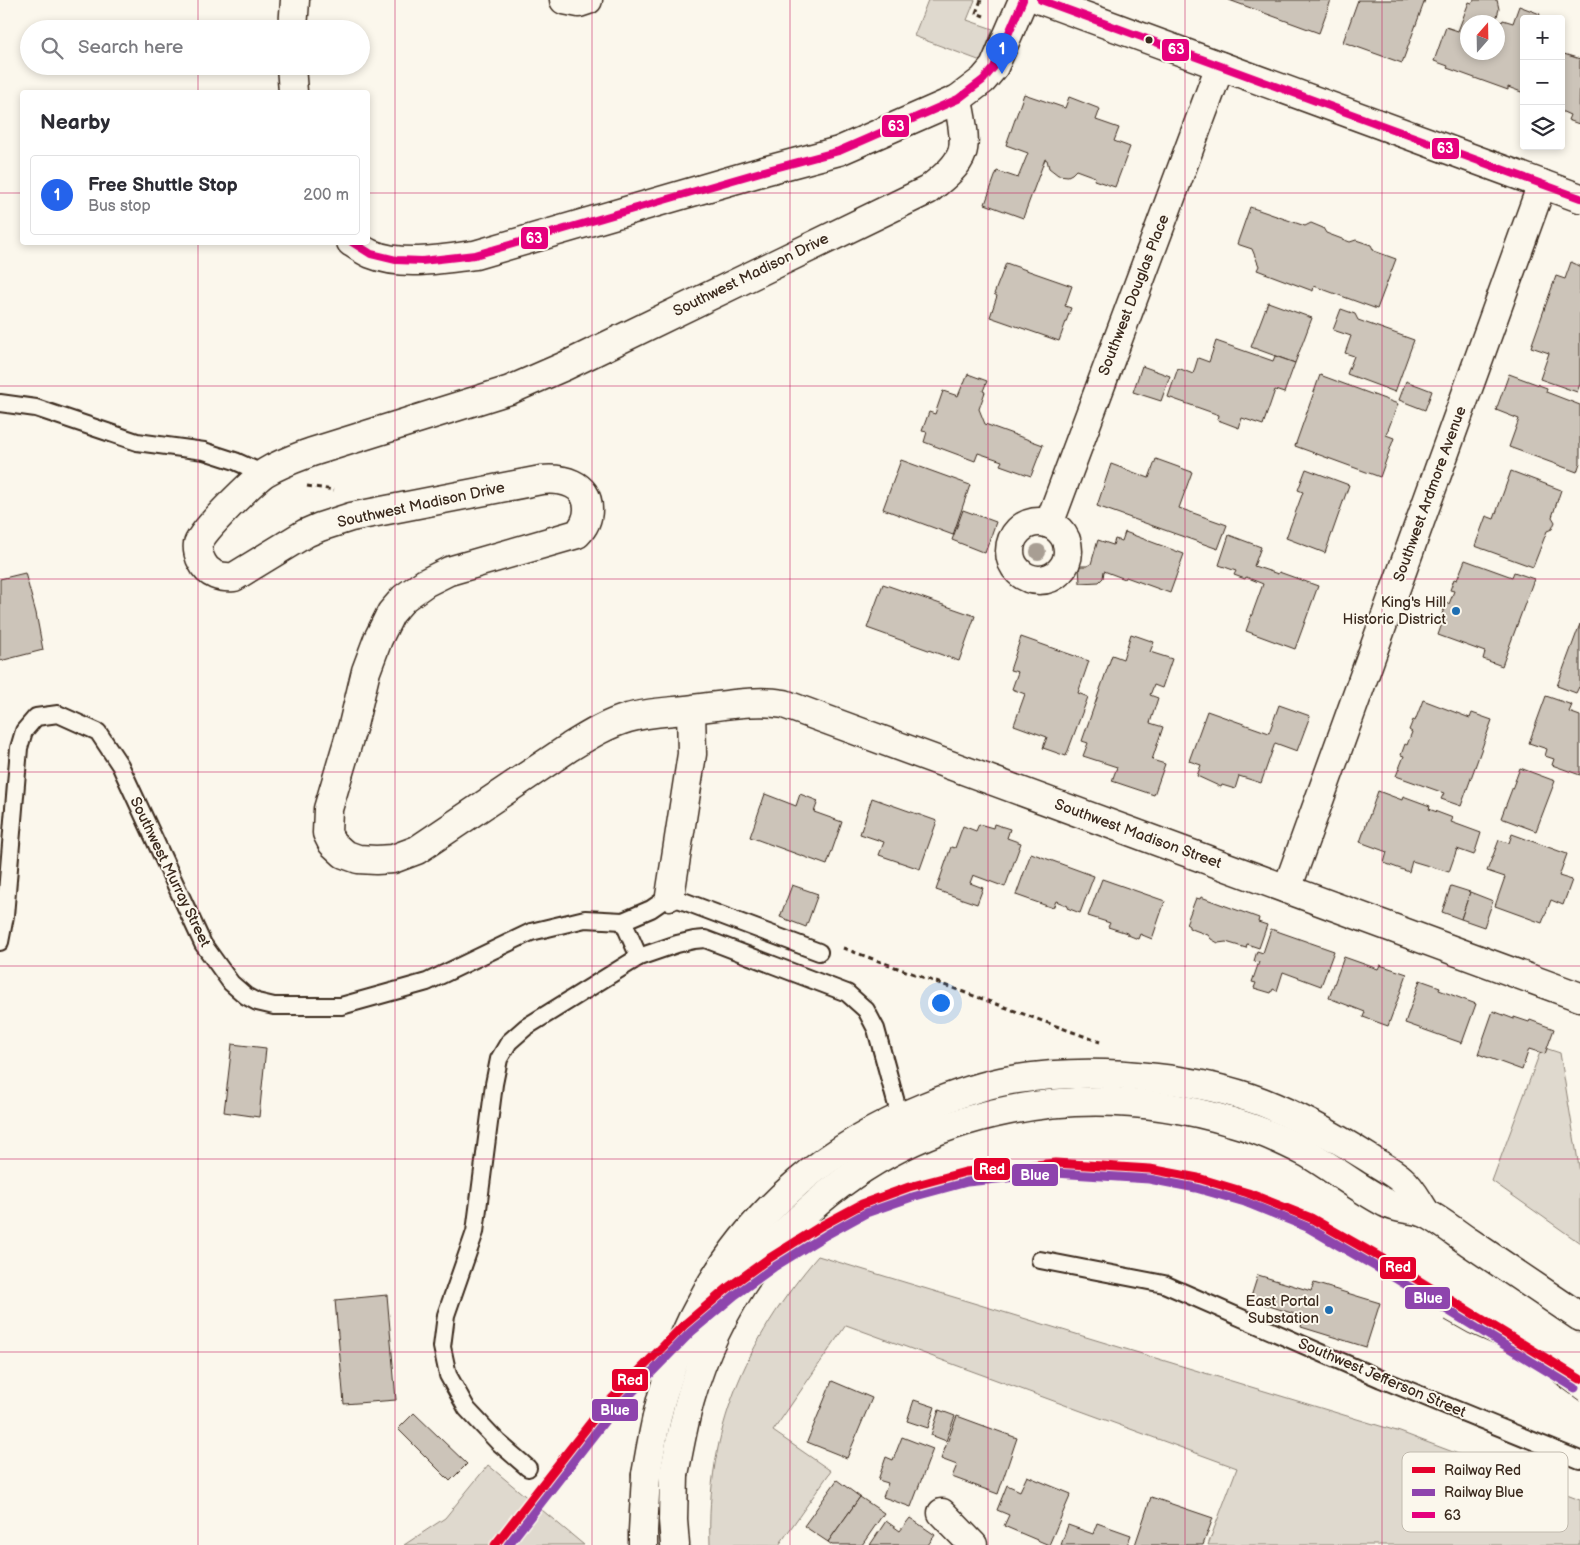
<!DOCTYPE html>
<html lang="en">
<head>
<meta charset="utf-8">
<style>
  body { margin:0; font-family:"Balsamiq Sans",sans-serif; background:#f2f2f3; color:#2b2b33 }
  .controls { position:absolute; right:15px; top:15px; display:grid; overflow:hidden; border-radius:5px; box-shadow:0 2px 8px #0003 }
  .controls button { width:45px; height:45px; display:grid; place-items:center; padding:0; border:0; border-bottom:1px solid #e1e1e2; background:#fff; color:#2b2b33; font:25px sans-serif }
  .compass { position:absolute; left:1460px; top:15px; width:45px; height:45px; border-radius:50%; background:#fff; box-shadow:0 2px 8px #0003; rotate:20deg }
  .you { position:absolute; left:940px; top:1002px; width:18px; height:18px; margin:-12px; border:4px solid #fff; border-radius:50%; background:#1a73e8; box-shadow:0 0 0 8px #1a73e833 }
  .badge { display:grid; place-items:center; width:32px; height:32px; border-radius:50%; background:#2563eb; color:#fff; font-size:16px; font-weight:700 }
  .pin { position:absolute; translate:-50% -41px; filter:drop-shadow(0 1px 2px #0008) }
  .pin::after { content:''; position:absolute; top:26px; width:18px; height:15px; background:inherit; clip-path:polygon(0 0,100% 0,50% 100%) }
  .list { margin:0; padding:0; list-style:none }
  h2 { display:flex; justify-content:space-between; align-items:center; height:65px; margin:0; padding:0 20px; font-size:21px }
  h2 small { font-size:16px; font-weight:400; color:#7c7c81 }
  .list li { display:grid; grid-template-columns:32px 1fr auto; gap:15px; align-items:center; box-sizing:border-box; height:80px; margin:0 10px 10px; padding:0 10px; border:1px solid #e1e1e2; border-radius:5px }
  .list b { display:block; font-size:19px; white-space:nowrap }
  .list p { margin:0; font-size:16px; white-space:nowrap; color:#7c7c81 }
  .list em { font-size:16px; font-style:normal; color:#7c7c81 }
  .icon { flex:none; width:28px; height:28px; fill:none; stroke:currentColor; stroke-width:2; stroke-linecap:round; stroke-linejoin:round }
  .map { position:relative; flex:none; width:1580px; height:1545px; overflow:hidden }
  .search { position:absolute; background:#fff; box-shadow:0 2px 8px #0003; left:20px; top:20px; width:350px; height:55px; display:flex; align-items:center; gap:12px; box-sizing:border-box; padding:0 18px; border-radius:28px; color:#7c7c81; font-size:19px }
  .panel { position:absolute; background:#fff; box-shadow:0 2px 8px #0003; left:20px; top:90px; width:350px; height:155px; border-radius:5px }
  .map>svg:first-child { display:block }
</style>
</head>
<body>
<div class="map">
<svg width="1580" height="1545" viewBox="0 0 1580 1545">
  <rect width="100%" height="100%" fill="#fbf7ec"/>
  <filter id="ink" filterUnits="userSpaceOnUse"><feTurbulence type="fractalNoise" baseFrequency=".02" numOctaves="2"/><feDisplacementMap in="SourceGraphic" scale="10" xChannelSelector="R" yChannelSelector="G"/><feConvolveMatrix kernelMatrix="1 2 1 2 8 2 1 2 1" color-interpolation-filters="sRGB"/></filter>
  <g filter="url(#ink)">
    <g fill="#dfd9ce" stroke="#8d8276">
      <polygon points="928,0 975,0 967,20 993,29 981,61 914,36"/>
      <polygon points="1542,1047 1560,1053 1580,1173 1580,1243 1492,1181"/>
      <path d="M818 1256 1400 1432 1580 1500V1545H1208L1237 1468 846 1325 773 1431 831 1471 779 1545H710C706 1432 745 1341 818 1256Z"/>
      <polygon points="488,1465 584,1545 404,1545 445,1518"/>
    </g>
    <g fill="#ccc4b9" stroke="#3b2a1e" fill-rule="evenodd">
      <polygon points="1229,0 1331,0 1319,33"/>
      <polygon points="1358,0 1425,0 1402,63 1343,42"/>
      <path d="M1474 0H1497L1499 9 1496 20 1502 22 1503 20 1513 23 1519 6 1540 14 1538 19H1524V93L1508 87V90L1447 68 1448 66 1434 61 1446 27 1458 31 1469 2 1472 3ZM1468 22H1498V52H1468Z"/>
      <polygon points="1564,54 1580,59 1579,124 1568,120 1570,115 1561,111 1561,61"/>
      <polygon points="1024,94 1065,108 1069,97 1100,109 1096,120 1119,128 1114,141 1130,147 1115,187 1094,180 1095,177 1076,170 1072,174 1068,176 1058,175 1049,168 1047,160 1045,159 1023,218 985,204 997,171 1018,178 1028,153 1006,145"/>
      <polygon points="1250,207 1305,226 1311,223 1323,228 1326,233 1350,242 1356,240 1371,245 1374,251 1396,259 1377,309 1314,286 1313,291 1257,270 1259,266 1252,249 1237,244"/>
      <polygon points="1571,262 1580,266 1580,384 1577,392 1540,379 1549,353 1531,347 1556,276 1565,279"/>
      <polygon points="1006,263 1072,286 1065,306 1071,308 1059,341 990,317 997,296 994,294"/>
      <polygon points="1268,302 1312,318 1295,363 1251,347"/>
      <polygon points="1341,309 1355,314 1358,320 1414,340 1395,392 1347,374 1354,356 1345,353 1351,336 1333,330"/>
      <polygon points="1216,341 1273,361 1275,356 1295,363 1284,393 1275,390 1263,425 1242,418 1239,428 1218,420 1219,415 1168,397 1178,368 1193,374 1198,358 1209,362"/>
      <polygon points="1142,366 1170,376 1161,401 1133,392"/>
      <polygon points="968,374 987,381 983,391 985,392 979,409 985,424 1043,445 1031,476 1000,465 1002,461 978,453 975,461 924,442 927,432 922,431 929,412 935,414 943,391 958,396 963,384 964,384"/>
      <polygon points="1509,374 1547,388 1546,392 1580,405 1580,463 1577,472 1509,447 1519,419 1496,410"/>
      <polygon points="1320,375 1398,404 1386,435 1394,438 1380,477 1295,446"/>
      <polygon points="1406,381 1432,391 1425,410 1399,400"/>
      <polygon points="1156,459 1192,472 1179,508 1227,525 1218,549 1097,506 1111,464 1149,478"/>
      <polygon points="901,460 970,485 953,535 883,509"/>
      <polygon points="1306,469 1349,485 1325,553 1286,538 1303,492 1298,490"/>
      <polygon points="1511,471 1561,490 1552,517 1555,522 1552,529 1547,531 1533,567 1475,546 1486,516 1494,519"/>
      <polygon points="963,510 996,522 985,553 952,540"/>
      <polygon points="1125,532 1184,554 1170,593 1126,577 1125,579 1104,571 1103,578 1099,582 1080,583 1079,566 1087,566 1091,564 1098,540 1113,545 1115,539 1122,541"/>
      <polygon points="1229,535 1261,547 1254,566 1278,574 1279,572 1318,586 1295,649 1246,631 1263,584 1246,577 1245,579 1234,575 1236,571 1219,565"/>
      <polygon points="1465,560 1512,577 1514,572 1534,579 1502,666 1483,659 1485,652 1438,635 1445,615 1442,614 1446,603 1449,604 1454,591 1450,590 1454,579 1457,580"/>
      <polygon points="25,573 36,613 43,650 0,661 0,579"/>
      <polygon points="883,584 975,616 959,661 867,628"/>
      <polygon points="1580,624 1580,688 1579,687 1576,693 1557,686"/>
      <polygon points="1131,634 1154,642 1150,652 1172,659 1162,688 1154,685 1150,695 1158,698 1150,723 1163,727 1152,760 1165,764 1154,795 1112,781 1117,767 1083,756 1088,743 1082,741 1112,655 1123,659"/>
      <polygon points="1021,637 1089,661 1078,693 1088,697 1066,756 1043,748 1047,737 1014,725 1025,694 1012,689 1018,672 1010,670"/>
      <polygon points="1546,696 1572,705 1569,712 1580,716 1580,775 1552,765 1554,759 1545,756 1547,749 1529,743"/>
      <polygon points="1423,700 1470,718 1472,713 1492,720 1461,806 1441,799 1444,793 1396,776 1404,756 1401,755 1405,744 1407,745 1412,732 1409,730 1413,720 1415,721"/>
      <polygon points="1279,705 1310,716 1297,751 1275,743 1261,783 1239,776 1235,789 1222,785 1221,787 1197,776 1201,765 1189,761 1207,711 1269,733"/>
      <polygon points="1520,768 1555,781 1536,831 1501,818"/>
      <polygon points="1378,791 1402,800 1403,796 1430,806 1429,809 1453,818 1451,822 1481,833 1474,855 1457,849 1449,872 1412,861 1409,872 1384,863 1387,852 1360,842"/>
      <polygon points="765,794 796,806 800,794 818,801 814,812 842,822 827,865 750,837"/>
      <polygon points="872,798 937,821 920,869 879,855 884,842 860,834"/>
      <polygon points="979,824 993,828 994,824 1010,829 1007,838 1021,843 1005,887 973,875 970,883 983,888 977,904 936,890 951,847 955,848 963,826 976,831"/>
      <polygon points="1512,834 1567,854 1559,876 1572,880 1563,905 1551,900 1542,923 1495,906 1505,877 1487,871 1499,840 1509,843"/>
      <polygon points="1031,853 1094,876 1080,913 1067,908 1068,906 1056,901 1053,908 1016,895"/>
      <polygon points="1102,879 1165,901 1152,939 1140,934 1138,939 1128,935 1127,933 1108,927 1110,923 1088,916"/>
      <polygon points="792,885 818,894 806,927 780,917"/>
      <polygon points="1451,886 1470,892 1461,919 1442,912"/>
      <polygon points="1470,892 1493,901 1484,927 1461,919"/>
      <polygon points="1201,897 1259,918 1258,922 1267,925 1259,948 1247,944 1246,948 1226,942 1218,943 1211,939 1208,935 1189,928 1189,926 1186,924 1196,898 1200,899"/>
      <polygon points="1271,929 1334,951 1321,986 1283,972 1277,991 1273,989 1271,993 1254,988 1256,983 1252,982 1259,962 1254,961 1257,951 1263,953"/>
      <polygon points="1344,957 1378,969 1380,965 1407,974 1388,1026 1363,1017 1365,1012 1329,998"/>
      <polygon points="1420,980 1440,987 1439,990 1476,1004 1462,1043 1405,1023"/>
      <polygon points="1493,1011 1514,1019 1514,1017 1529,1022 1530,1020 1554,1029 1545,1054 1529,1049 1522,1070 1478,1054"/>
      <polygon points="232,1044 266,1048 259,1117 224,1112"/>
      <polygon points="1258,1275 1311,1291 1314,1283 1380,1303 1366,1347 1301,1327 1304,1317 1250,1300"/>
      <polygon points="387,1295 396,1400 344,1404 335,1300"/>
      <polygon points="832,1381 872,1398 847,1458 807,1442"/>
      <polygon points="914,1400 935,1407 928,1428 907,1421"/>
      <polygon points="939,1410 955,1416 946,1441 931,1435"/>
      <polygon points="414,1413 467,1464 450,1481 398,1429"/>
      <polygon points="957,1416 1017,1438 998,1494 952,1477 957,1465 941,1459"/>
      <polygon points="902,1437 933,1449 911,1507 883,1497 888,1483 878,1480 886,1457 893,1460"/>
      <polygon points="1027,1476 1071,1494 1049,1545 1004,1526 1009,1515 997,1510 1007,1485 1020,1491"/>
      <polygon points="837,1480 860,1497 828,1542 804,1526"/>
      <polygon points="860,1497 884,1513 862,1545 832,1545 828,1542"/>
      <polygon points="1151,1497 1213,1518 1203,1545 1135,1545"/>
      <polygon points="910,1518 935,1535 928,1545 870,1545 886,1521 900,1531"/>
      <polygon points="1097,1523 1131,1535 1127,1545 1061,1545 1068,1525 1093,1534"/>
    </g>
    <g fill="none" stroke-linecap="round" stroke-linejoin="round">
      <defs>
        <g id="lane">
          <polyline points="0,403 36,408 137,442 204,451 235,461 264,474"/>
          <polyline points="623,921 639,957"/>
          <polyline points="0,942 5,916 19,748 24,731 36,717 58,714 98,732 120,765 203,944 231,983 246,996 257,1002 274,1006 341,1006 427,982 531,932 585,919 623,921 651,909 670,896 819,952"/>
          <polyline points="1040,1260 1164,1284 1381,1379 1580,1460"/>
          <polyline points="528,1468 498,1442 467,1409 448,1375 442,1347 446,1315 475,1232 494,1084 499,1059 509,1042 526,1027 639,957 677,944 694,940 705,939 847,993 866,1010 876,1029 900,1117"/>
        </g>
        <g id="street">
          <polyline points="564,0 579,3 588,0"/>
          <path d="M958 99C960 114 967 139 962 153 957 168 940 180 928 190L565 366 510 390 312 452C296 458 281 463 266 472 255 479 200 532 198 544 197 549 199 557 202 562 208 575 221 578 234 577L306 533 320 527 351 517 541 480C562 478 588 483 588 509 588 520 584 527 577 534L449 571 425 583 404 598 391 613 378 639 366 671 353 725 328 809 327 833 332 843 344 854 358 859 376 860 393 859 417 850 570 747C588 736 607 724 628 718 649 712 671 712 693 709 722 706 755 699 784 704L1580 997"/>
          <circle cx="1039" cy="551" r="29"/>
          <polyline points="1049,524 1220,66"/>
          <polyline points="1287,889 1542,184"/>
          <polyline points="670,896 692,754 691,710"/>
          <polyline points="942,1513 973,1545"/>
        </g>
        <g id="secondary">
          <polyline points="1041,0 1580,198"/>
          <polyline points="293,29 295,0"/>
          <polyline points="291,66 293,92"/>
          <path d="M351 242C357 246 364 251 371 254 403 267 441 259 475 255L764 171 839 151 958 99 983 80 994 67 1023 0"/>
          <path d="M674 1474C679 1450 683 1425 690 1400 703 1354 725 1309 752 1270 767 1248 789 1228 808 1211 924 1105 1085 1078 1232 1122 1258 1129 1284 1141 1307 1153 1334 1169 1359 1189 1386 1203 1398 1210 1413 1208 1425 1213 1437 1218 1457 1234 1469 1242 1506 1267 1543 1292 1580 1317"/>
          <path d="M646 1475C651 1447 655 1420 663 1393 673 1359 688 1325 706 1293 755 1207 831 1145 922 1108 951 1096 981 1085 1011 1080 1059 1072 1108 1072 1156 1078 1193 1082 1227 1089 1262 1102 1300 1117 1334 1136 1367 1157 1379 1165 1392 1171 1402 1180 1412 1188 1419 1203 1426 1213"/>
        </g>
        <g id="highway">
          <polyline points="674,1474 673,1520 675,1545"/>
          <polyline points="643,1545 643,1531 646,1475"/>
        </g>
      </defs>
      <use href="#lane" stroke="#3b2a1e" stroke-width="20"/>
      <use href="#street" stroke="#3b2a1e" stroke-width="31"/>
      <use href="#secondary" stroke="#3b2a1e" stroke-width="31"/>
      <use href="#highway" stroke="#3b2a1e" stroke-width="31"/>
      <g stroke="#3b2a1e" stroke-width="3" stroke-dasharray="5 4" stroke-linecap="butt">
        <polyline points="981,0 976,13 984,16"/>
        <polyline points="307,486 334,490"/>
        <polyline points="843,948 1100,1042"/>
      </g>
      <use href="#lane" stroke="#fbf7ec" stroke-width="16"/>
      <use href="#street" stroke="#fbf7ec" stroke-width="28"/>
      <use href="#secondary" stroke="#fbf7ec" stroke-width="28"/>
      <use href="#highway" stroke="#fbf7ec" stroke-width="28"/>
      <g stroke="#3b2a1e" stroke-width="1">
        <polyline points="1456,1304 1500,1335 1558,1385 1580,1401"/>
        <polyline points="1445,1320 1468,1333 1519,1356"/>
        <polyline points="1540,1365 1580,1382"/>
      </g>
      <defs>
        <g id="bus-1">
          <polyline points="1041,0 1580,198"/>
          <polyline points="352,242 371,254 396,260 422,261 475,255 764,171 839,151 958,99 983,80 994,67 1023,0"/>
        </g>
      </defs>
      <use href="#bus-1" stroke="#fbf7ec" stroke-width="11"/>
      <use href="#bus-1" stroke="#e5007d" stroke-width="8"/>
      <defs>
        <polyline id="rail-1" points="495,1545 599,1412 684,1325 729,1287 768,1259 821,1226 862,1204 909,1187 965,1172 1055,1163 1150,1169 1198,1178 1248,1193 1311,1218 1390,1263 1580,1379"/>
        <polyline id="rail-2" points="508,1545 607,1418 691,1332 735,1295 774,1267 826,1235 866,1213 912,1197 967,1182 1055,1173 1149,1179 1196,1188 1245,1202 1307,1227 1385,1272 1575,1388"/>
      </defs>
      <use href="#rail-1" stroke="#fbf7ec" stroke-width="12"/>
      <use href="#rail-2" stroke="#fbf7ec" stroke-width="12"/>
      <use href="#rail-1" stroke="#e4002b" stroke-width="9"/>
      <use href="#rail-2" stroke="#8e44ad" stroke-width="9"/>
    </g>
    <circle fill="#a89e93" cx="1038" cy="552" r="8"/>
  </g>
  <path fill="none" stroke="#c2185b" stroke-width="1" stroke-opacity="0.55" d="M198 0V29M395 0V1545M592 0V1545M790 0V1545M988 0V1545M1185 0V1545M1382 0V1545M198 66V92M0 193H22M368 193H1580M198 242V1545M0 386H1580M0 579H1580M0 772H1580M0 966H1580M0 1159H1580M0 1352H1580"/>
  <circle fill="#3b2a1e" stroke="#fbf7ec" stroke-width="2" cx="1149" cy="40" r="4.5"/>
  <g fill="#1f6fb2" stroke="#fbf7ec" stroke-width="2">
    <circle cx="1456" cy="611" r="5"/>
    <circle cx="1329" cy="1310" r="5"/>
  </g>
  <g text-anchor="middle" dominant-baseline="central" stroke-width="4" stroke-linejoin="round" paint-order="stroke">
    <g font-size="15" fill="#3b2a1e" stroke="#fbf7ec">
      <text transform="translate(751 275) rotate(-26)">Southwest Madison Drive</text>
      <text transform="translate(1134 295) rotate(-69)">Southwest Douglas Place</text>
      <text transform="translate(1430 494) rotate(-70)">Southwest Ardmore Avenue</text>
      <text transform="translate(421 505) rotate(-12)">Southwest Madison Drive</text>
      <text transform="translate(1138 834) rotate(20)">Southwest Madison Street</text>
      <text transform="translate(170 872) rotate(64)">Southwest Murray Street</text>
      <text transform="translate(1382 1378) rotate(23)">Southwest Jefferson Street</text>
    </g>
    <g font-size="15" fill="#3b2a1e" stroke="#fbf7ec" text-anchor="end">
      <text x="1446" y="602">King's Hill<tspan x="1446" dy="17">Historic District</tspan></text>
      <text x="1319" y="1301">East Portal<tspan x="1319" dy="17">Substation</tspan></text>
    </g>
  </g>
  <rect x="1402" y="1452" width="166" height="80" rx="8" fill="#fbf7ec" stroke="#c1baae" stroke-width="1"/>
  <rect x="1412" y="1467" width="23" height="6" fill="#e4002b"/>
  <rect x="1412" y="1489" width="23" height="7" fill="#8e44ad"/>
  <rect x="1412" y="1512" width="23" height="6" fill="#e5007d"/>
  <g font-size="14" fill="#3b2a1e">
    <text x="1444" y="1475">Railway Red</text>
    <text x="1444" y="1497">Railway Blue</text>
    <text x="1444" y="1520">63</text>
  </g>
  <g stroke="#fbf7ec" stroke-width="2">
    <rect x="1161" y="38" width="29" height="24" rx="5" fill="#e5007d"/>
    <rect x="881" y="114" width="29" height="24" rx="5" fill="#e5007d"/>
    <rect x="1431" y="137" width="29" height="23" rx="5" fill="#e5007d"/>
    <rect x="520" y="226" width="29" height="24" rx="5" fill="#e5007d"/>
    <rect x="973" y="1157" width="38" height="24" rx="5" fill="#e4002b"/>
    <rect x="1011" y="1163" width="48" height="24" rx="5" fill="#8e44ad"/>
    <rect x="1379" y="1256" width="38" height="24" rx="5" fill="#e4002b"/>
    <rect x="1404" y="1286" width="47" height="24" rx="5" fill="#8e44ad"/>
    <rect x="611" y="1368" width="38" height="24" rx="5" fill="#e4002b"/>
    <rect x="591" y="1398" width="48" height="24" rx="5" fill="#8e44ad"/>
  </g>
  <g font-size="14" text-anchor="middle" font-weight="bold" fill="#fff">
    <text x="1176" y="54">63</text>
    <text x="896" y="131">63</text>
    <text x="1445" y="153">63</text>
    <text x="534" y="243">63</text>
    <text x="992" y="1174">Red</text>
    <text x="1035" y="1180">Blue</text>
    <text x="1398" y="1272">Red</text>
    <text x="1428" y="1303">Blue</text>
    <text x="630" y="1385">Red</text>
    <text x="615" y="1415">Blue</text>
  </g>
</svg>
<div class="controls">
<button>+</button>
<button>−</button>
<button><svg class="icon" aria-label="layers" viewBox="0 0 24 24"><path d="M12 4l9 5-9 5-9-5zM3 14l9 5 9-5"/></svg></button>
</div>
<svg class="compass" viewBox="-18 -18 36 36"><path d="M0-13l5 13h-10z" fill="#e53935"/><path d="M0 13l5-13h-10z" fill="#7c7c81"/></svg>
<div class="you"></div>
<div class="pin badge" style="left:1002px;top:74px">1</div>
<div class="search"><svg class="icon" aria-label="search" viewBox="0 0 24 24"><circle cx="10" cy="10" r="6"/><path d="M15 15l6 6"/></svg>Search here</div>
<section class="panel">
<h2>Nearby<small></small></h2>
<ul class="list">
<li><span class="badge">1</span><div><b>Free Shuttle Stop</b><p>Bus stop</p></div><em>200 m</em></li>
</ul>
</section>
</div>
</body>
</html>
